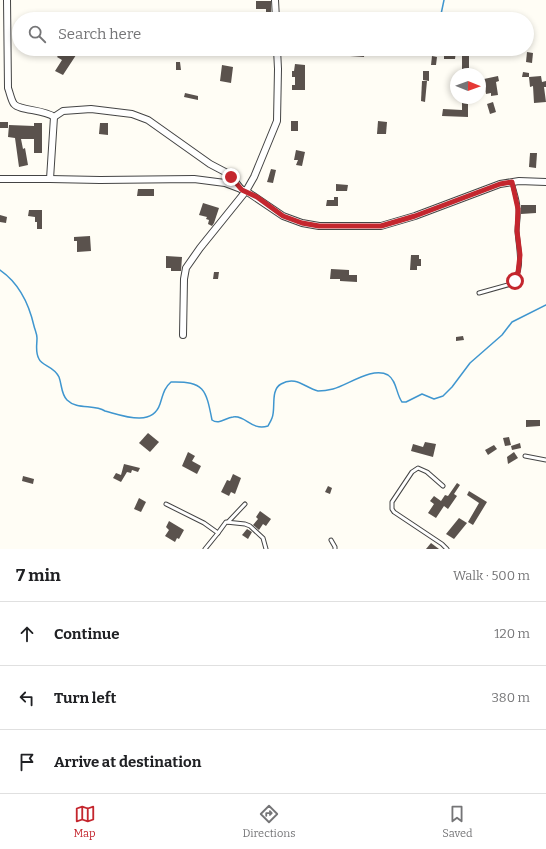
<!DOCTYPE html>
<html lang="en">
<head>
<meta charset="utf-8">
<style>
  body { margin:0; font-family:Bitter,serif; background:#f2f2f2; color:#202124 }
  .compass { position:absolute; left:450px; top:68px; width:36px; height:36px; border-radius:50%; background:#fff; box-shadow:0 2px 6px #0003; rotate:91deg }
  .stop { position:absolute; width:12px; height:12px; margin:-9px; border:3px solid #c4262e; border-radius:50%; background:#fff }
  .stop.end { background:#c4262e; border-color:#fff; box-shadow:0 1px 4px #0008 }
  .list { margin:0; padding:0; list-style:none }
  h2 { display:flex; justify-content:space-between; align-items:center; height:52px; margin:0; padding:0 16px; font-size:17px }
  h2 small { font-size:13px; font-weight:400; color:#757577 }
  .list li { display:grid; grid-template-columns:26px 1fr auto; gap:12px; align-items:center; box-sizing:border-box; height:64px; padding:0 16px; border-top:1px solid #e0e0e0 }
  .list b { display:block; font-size:15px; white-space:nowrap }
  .list em { font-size:13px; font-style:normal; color:#757577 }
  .icon { flex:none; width:22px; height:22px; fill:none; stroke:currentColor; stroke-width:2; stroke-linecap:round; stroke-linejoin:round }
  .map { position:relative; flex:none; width:546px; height:549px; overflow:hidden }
  .search { position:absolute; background:#fff; box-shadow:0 2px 6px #0003; left:12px; right:12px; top:12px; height:44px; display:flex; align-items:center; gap:10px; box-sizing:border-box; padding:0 14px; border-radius:22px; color:#757577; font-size:15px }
  .sheet { height:244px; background:#fff }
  nav { display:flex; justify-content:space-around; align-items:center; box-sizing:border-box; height:56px; border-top:1px solid #e0e0e0; background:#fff; font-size:11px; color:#757577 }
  nav a { display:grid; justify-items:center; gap:2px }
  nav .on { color:#c4262e }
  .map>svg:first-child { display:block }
</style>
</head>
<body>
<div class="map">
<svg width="546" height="549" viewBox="0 0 546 549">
  <rect width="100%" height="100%" fill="#fffdf5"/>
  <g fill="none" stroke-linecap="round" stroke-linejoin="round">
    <g stroke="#3f96cf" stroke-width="1.5">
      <polyline points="440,19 444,0"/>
      <path d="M0 270C19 283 29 304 34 326 35 330 37 334 37 338 37 346 35 352 39 359 42 366 54 366 59 377 62 385 61 394 67 400 77 410 94 404 105 411 121 415 152 428 160 404 163 395 164 388 171 382 204 381 206 389 212 420 219 425 225 418 233 417 246 415 251 431 268 426 269 424 271 421 272 418 276 409 270 390 281 384 296 375 305 388 318 391 323 391 329 390 333 389 348 385 373 366 388 375 397 381 396 394 402 402H406L422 394 434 399 443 396 452 387 470 363 502 335 512 322 546 305"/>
    </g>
  </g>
  <g fill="#5a524d">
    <polygon points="256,1 271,1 271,12 266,12 266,9 256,9"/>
    <rect x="318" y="13" width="8" height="6"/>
    <polygon points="67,49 80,49 63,75 55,71 62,60 57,57 60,53 63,55"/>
    <polygon points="350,49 365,49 364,57 350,56"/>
    <polygon points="444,51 456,51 455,59 444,59"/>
    <polygon points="527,52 533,53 532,63 526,62"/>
    <polygon points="432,56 437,57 436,65 431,65"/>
    <rect x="462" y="56" width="7" height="18"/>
    <polygon points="176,62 180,62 181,70 176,70"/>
    <polygon points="295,64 305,65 305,90 292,90 292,85 295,85 295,77 292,77 292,71 294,71"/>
    <polygon points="222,65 233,67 231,83 220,81"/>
    <polygon points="423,71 429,71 429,81 423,80"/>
    <polygon points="523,72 529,73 529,77 522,77"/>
    <polygon points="498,76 499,81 496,82 498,95 491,96 491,93 486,94 484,79"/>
    <polygon points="541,76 542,82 546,81 546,87 544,87 546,102 534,103 533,86 530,87 529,77"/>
    <polygon points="422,81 427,81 425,102 421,101"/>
    <polygon points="185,93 198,96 198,100 184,97"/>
    <polygon points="462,98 468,98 468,117 442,116 443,109 462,110"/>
    <polygon points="493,102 496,112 490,114 487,104"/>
    <rect x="291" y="121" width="7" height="10"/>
    <polygon points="378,121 387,122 386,134 377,134"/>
    <rect x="0" y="122" width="8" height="6"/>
    <polygon points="34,123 42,123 42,153 34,153 34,139 21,139 23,149 25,148 28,165 19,167 15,138 8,137 9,125 34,126"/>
    <polygon points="100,123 108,123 108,135 99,134"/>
    <polygon points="296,150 305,152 302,166 296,165 298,160 294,160"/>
    <polygon points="530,153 537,153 536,168 529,167"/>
    <polygon points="271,169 276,170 273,183 267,182"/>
    <polygon points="336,184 348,185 347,191 336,191"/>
    <polygon points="138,189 154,189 154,196 137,196"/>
    <polygon points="334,197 338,197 338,206 326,206 327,200 334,200"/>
    <polygon points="203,203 219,208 214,223 212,226 208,224 209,220 206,219 207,217 199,215"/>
    <polygon points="521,205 536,205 536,213 521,214"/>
    <polygon points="29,210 42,210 42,229 37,229 37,222 35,222 35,217 28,216"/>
    <polygon points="0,215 7,217 6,223 0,222"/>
    <polygon points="90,236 91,251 77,252 77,241 74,241 74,237"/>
    <polygon points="411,255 419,255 419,259 421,259 421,266 417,266 417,270 410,270"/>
    <polygon points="166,256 182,257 181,271 171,271 171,268 166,268"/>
    <polygon points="331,269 349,270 349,275 357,275 357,282 340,281 340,279 330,279"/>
    <polygon points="214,272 219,272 218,279 213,279"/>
    <polygon points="463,336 464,340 456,341 456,337"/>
    <polygon points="526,420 540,420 540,426 526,427"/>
    <polygon points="148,433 159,442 150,452 139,443"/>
    <polygon points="509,437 511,445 505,446 503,438"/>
    <polygon points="425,442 436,444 433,457 411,451 413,444 423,447"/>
    <polygon points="520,443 521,448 512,450 511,446"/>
    <polygon points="494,445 497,449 488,455 485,450"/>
    <polygon points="188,452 195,456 192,461 201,466 197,474 182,466"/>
    <polygon points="514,452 518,458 508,464 507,457"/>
    <polygon points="124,464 140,468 138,472 132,470 131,473 127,472 121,482 113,478 116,473 121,475"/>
    <polygon points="233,474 241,478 235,494 231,492 229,496 221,492 227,480 230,481"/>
    <polygon points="23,476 34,479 33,484 22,481"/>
    <polygon points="457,483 460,485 454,494 457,496 448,509 444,506 436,518 428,513 434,504 430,501 434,496 441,501 445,495 448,496"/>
    <polygon points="328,486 332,488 330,494 325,492"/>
    <polygon points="469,491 487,502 473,525 468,522 479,503 467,495"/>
    <polygon points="139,498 146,502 141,512 134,509"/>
    <polygon points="260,511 271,519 266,526 263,524 259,530 253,525 258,519 256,517"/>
    <polygon points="459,518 467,523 454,539 446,534"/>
    <polygon points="169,521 184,530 179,539 177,538 175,542 165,536 169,530 166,527"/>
    <polygon points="247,529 252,532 248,539 242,535"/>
    <polygon points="431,543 439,549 426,549"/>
  </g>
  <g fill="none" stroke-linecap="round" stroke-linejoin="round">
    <defs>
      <g id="lane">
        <path d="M479 293 511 284C525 271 518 248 517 231 517 224 519 217 518 209 518 200 514 191 512 182"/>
        <polyline points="525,456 546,460"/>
        <polyline points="443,486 427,472 418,468 412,472 392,502 392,509 394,512 442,544 447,549"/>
        <polyline points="166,504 204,523 218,533 205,549"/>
        <polyline points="228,522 245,504"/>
        <polyline points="218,533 226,522 245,524 250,526 263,538 266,549"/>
        <polyline points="331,540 335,547 335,549"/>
      </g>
      <g id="street">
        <path d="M7 0 8 88C10 93 11 100 14 104 20 111 44 109 54 117L50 179"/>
        <polyline points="275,0 276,19"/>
        <polyline points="54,117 63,111 91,109 132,114 148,120 210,164 229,174 241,189"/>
        <polyline points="0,179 50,179 100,180 194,179 225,183 246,191 283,216 302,223 319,226 381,226 415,216 500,184 519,181 546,182"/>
        <polyline points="183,335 184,279 186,268 200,248 246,191 254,177 277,121 278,69 277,49"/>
      </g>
    </defs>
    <use href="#lane" stroke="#444" stroke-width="5"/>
    <use href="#street" stroke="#444" stroke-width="8"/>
    <use href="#lane" stroke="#fff" stroke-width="3"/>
    <use href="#street" stroke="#fff" stroke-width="6"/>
  </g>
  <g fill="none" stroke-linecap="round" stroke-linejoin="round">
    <polyline stroke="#c4262e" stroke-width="5" points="231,177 242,190 257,197 283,216 302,223 319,226 381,226 415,216 500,184 512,182 518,209 517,231 520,255 518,273 515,281"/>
  </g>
</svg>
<svg class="compass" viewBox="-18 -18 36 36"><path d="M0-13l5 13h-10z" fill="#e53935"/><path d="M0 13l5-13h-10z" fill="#757577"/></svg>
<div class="stop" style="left:515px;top:281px"></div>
<div class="stop end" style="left:231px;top:177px"></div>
<div class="search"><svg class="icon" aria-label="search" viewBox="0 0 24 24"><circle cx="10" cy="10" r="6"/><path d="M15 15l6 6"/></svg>Search here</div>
</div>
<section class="sheet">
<h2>7 min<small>Walk · 500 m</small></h2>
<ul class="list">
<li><svg class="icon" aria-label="ahead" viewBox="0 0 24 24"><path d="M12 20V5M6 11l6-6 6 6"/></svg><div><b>Continue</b></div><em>120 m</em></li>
<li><svg class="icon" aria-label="left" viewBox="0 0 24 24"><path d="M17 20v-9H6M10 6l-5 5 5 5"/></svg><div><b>Turn left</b></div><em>380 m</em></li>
<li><svg class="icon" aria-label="arrive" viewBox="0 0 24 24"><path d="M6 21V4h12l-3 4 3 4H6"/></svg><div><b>Arrive at destination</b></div></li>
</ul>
</section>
<nav>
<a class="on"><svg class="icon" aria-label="map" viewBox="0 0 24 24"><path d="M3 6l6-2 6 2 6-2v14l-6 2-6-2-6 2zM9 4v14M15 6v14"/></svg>Map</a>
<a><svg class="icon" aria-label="directions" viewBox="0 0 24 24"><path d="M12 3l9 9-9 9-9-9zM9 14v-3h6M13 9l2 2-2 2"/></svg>Directions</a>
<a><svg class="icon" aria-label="saved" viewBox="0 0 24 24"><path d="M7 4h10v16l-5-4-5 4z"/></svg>Saved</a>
</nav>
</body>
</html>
